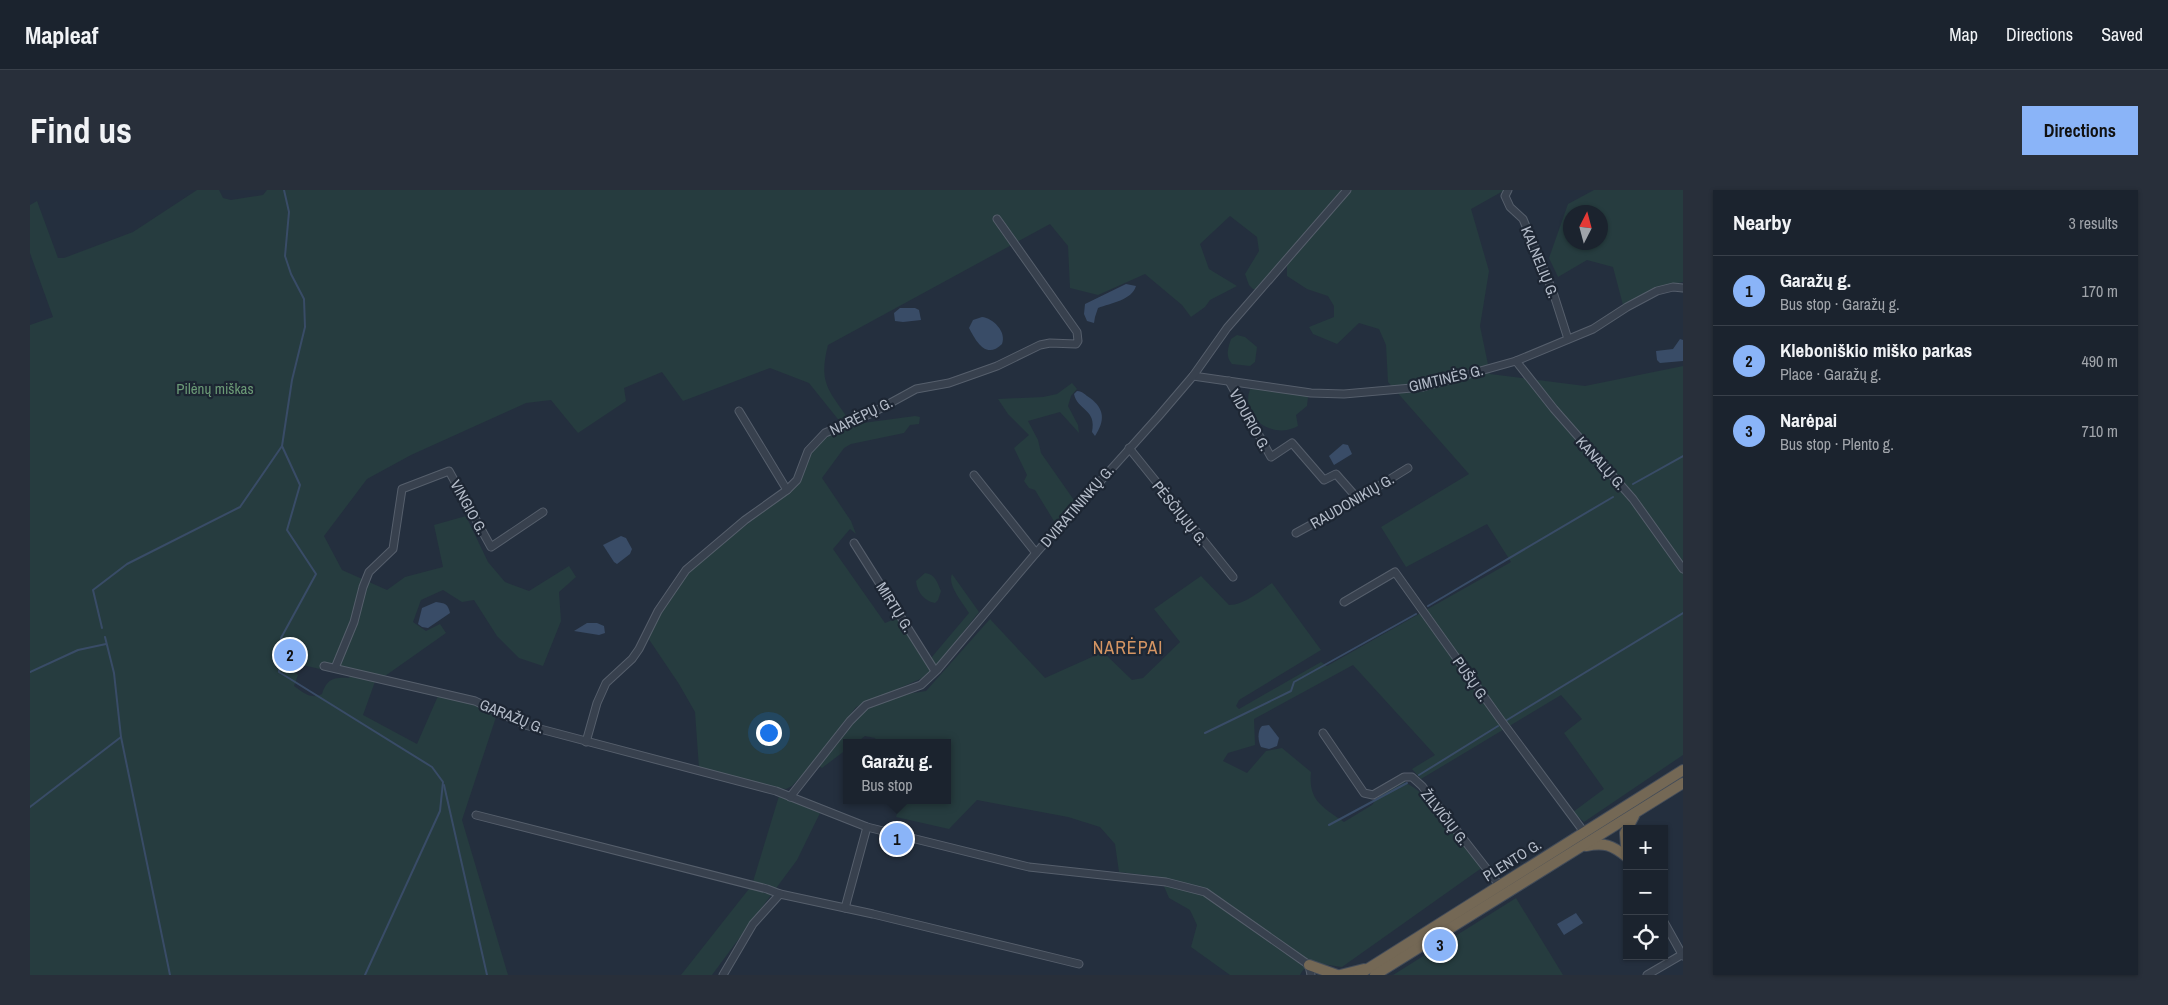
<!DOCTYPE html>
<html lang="en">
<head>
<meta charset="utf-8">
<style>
  body { margin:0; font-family:"Archivo Narrow",sans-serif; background:#282f3a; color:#f1f3f6 }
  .controls { position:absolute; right:15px; bottom:15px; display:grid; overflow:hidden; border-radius:0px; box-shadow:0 1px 4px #0004 }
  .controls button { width:45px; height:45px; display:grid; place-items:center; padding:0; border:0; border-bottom:1px solid #39404a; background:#1b232e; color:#f1f3f6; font:25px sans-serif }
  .compass { position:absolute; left:1533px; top:15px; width:45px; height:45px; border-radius:50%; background:#1b232e; box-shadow:0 1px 4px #0004; rotate:6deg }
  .you { position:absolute; left:738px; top:542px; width:18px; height:18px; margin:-12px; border:4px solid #fff; border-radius:50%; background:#1a73e8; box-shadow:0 0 0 8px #1a73e833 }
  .badge { display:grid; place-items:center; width:32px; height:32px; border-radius:50%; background:#8ab4f8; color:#111; font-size:16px; font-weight:700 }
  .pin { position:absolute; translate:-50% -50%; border:2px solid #fff; box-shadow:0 1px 5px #0006 }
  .popup { position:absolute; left:813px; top:549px; width:108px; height:65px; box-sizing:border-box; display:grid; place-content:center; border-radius:0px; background:#1b232e; filter:drop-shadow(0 1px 4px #0005); font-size:16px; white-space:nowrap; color:#a0a4aa }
  .popup b { font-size:19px; color:#f1f3f6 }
  .popup::after { content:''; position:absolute; left:50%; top:100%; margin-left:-10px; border:10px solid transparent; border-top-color:#1b232e }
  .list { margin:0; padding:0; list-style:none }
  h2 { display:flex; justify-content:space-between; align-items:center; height:65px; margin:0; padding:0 20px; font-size:21px }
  h2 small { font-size:16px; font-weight:400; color:#a0a4aa }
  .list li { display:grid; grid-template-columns:32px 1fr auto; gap:15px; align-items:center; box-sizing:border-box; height:70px; padding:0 20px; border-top:1px solid #39404a }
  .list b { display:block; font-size:19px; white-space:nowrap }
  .list p { margin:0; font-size:16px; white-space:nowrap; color:#a0a4aa }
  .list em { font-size:16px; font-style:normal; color:#a0a4aa }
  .icon { flex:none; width:28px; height:28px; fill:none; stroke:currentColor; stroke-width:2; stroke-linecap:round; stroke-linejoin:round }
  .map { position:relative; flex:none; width:1653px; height:785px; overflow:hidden; border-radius:0px }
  header { display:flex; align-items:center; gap:30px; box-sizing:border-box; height:70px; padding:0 25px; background:#1b232e; border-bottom:1px solid #39404a }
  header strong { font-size:24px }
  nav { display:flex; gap:28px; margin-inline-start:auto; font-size:18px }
  .intro { display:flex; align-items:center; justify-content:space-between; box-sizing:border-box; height:120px; padding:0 30px }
  h1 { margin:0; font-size:35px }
  .button { padding:12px 22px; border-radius:0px; background:#8ab4f8; color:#111; font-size:18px; font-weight:700 }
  main { display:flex; gap:30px; padding:0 30px }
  aside { flex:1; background:#1b232e; border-radius:0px; box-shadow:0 1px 4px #0004 }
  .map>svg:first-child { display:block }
</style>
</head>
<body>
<header>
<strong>Mapleaf</strong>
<nav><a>Map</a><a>Directions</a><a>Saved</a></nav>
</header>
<div class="intro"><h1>Find us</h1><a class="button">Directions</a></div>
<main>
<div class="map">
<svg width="1653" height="785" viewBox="0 0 1653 785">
  <rect width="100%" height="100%" fill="#242f3e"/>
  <g fill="#263c3f" fill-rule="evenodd">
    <path d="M167 0H189L193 8 201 10 233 5 237 0H1312L1226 99H1223L1219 95 1215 84 1229 61 1227 47 1200 26 1170 54 1179 79 1207 96 1180 110 1175 117 1161 127 1152 115 1115 84 1068 105 1040 98 1038 56 1020 34 798 155C788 194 799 200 819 230L811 233 779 193 740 178 653 211 632 182 594 198 596 211 548 243 521 210 496 213 381 265 337 289 294 346 312 380 357 400 375 387 413 377 404 335 436 326 458 372 475 392 499 401 539 376 546 387 529 402 531 431 513 476 489 468 467 446 444 410 432 412 413 400 391 410 383 432 396 441 410 434 416 443 355 486H347L333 525 387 554 408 506 449 515 467 524 432 630 478 785H0V135L23 127 0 63V15L7 11 28 68H34L103 42ZM260 472 320 486 319 488C303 487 297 489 292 504 280 510 273 502 264 496L268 485 258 475Z"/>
    <path d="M1317 0H1475L1441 19 1459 81 1450 136 1460 184 1555 196 1653 176V565L1554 632 1543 622 1574 599 1534 543 1552 529 1531 505 1391 589 1382 579 1405 565 1323 475 1224 529 1225 555 1198 563 1193 571 1217 583 1236 561 1252 558 1281 582C1278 611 1293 617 1314 632L1342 615 1349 606 1374 592C1402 604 1433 652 1453 677L1312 777C1297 775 1277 769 1270 785H1200L1161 757 1167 735 1160 720 1139 708 1130 687 1089 682 1085 654 1070 637 1038 627 947 610 919 639 866 627 871 610H917V553H848L845 548 835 546 826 553H817V559L792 578 787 575 834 520 870 505 896 501 960 429 1015 488 1073 462 1102 490 1113 488 1150 452 1124 419 1171 386 1199 415C1214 415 1230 401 1242 393L1291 460 1209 510 1206 516 1209 519 1291 472 1297 476 1481 372 1457 334 1376 377 1351 337 1439 284 1358 192 1356 155 1349 139 1329 133 1307 154 1283 144 1279 137 1304 127V116L1298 106 1277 99 1257 86V69Z"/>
    <path d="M1564 0H1653V92L1627 97 1593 115 1583 77 1557 70 1528 87 1519 68 1538 14ZM1540 22H1570V52H1540Z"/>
    <path d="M1207 145 1215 147 1227 157 1225 172 1220 176 1202 174C1195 166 1198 158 1201 149Z"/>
    <polygon points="1042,193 1047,199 1041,206 1038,216 1048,235 1049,243 1030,222 998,231 1008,250 1011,263 1046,313 1027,336 1005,300 999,298 994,291 997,285 984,258 999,245 978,224 968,209 1013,207 1027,204"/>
    <path d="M1221 197 1266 202 1278 207 1277 216 1266 225 1268 236C1241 251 1208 225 1221 197Z"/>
    <path d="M885 226 890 227 889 234 880 235 874 243 821 254 814 258 792 288 821 331 826 344 820 339 803 359 855 433 867 428 872 421 901 468 939 423C933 413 917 395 922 384L949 422 909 473 895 487 826 517 782 574 762 596 756 599 748 598 669 578 665 522 649 494 618 448 631 421 649 392 665 375 766 296 783 260 796 247 810 238 833 233Z"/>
    <path d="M895 383C905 384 907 392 911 401L908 410 905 413C894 411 887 402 886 391Z"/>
    <polygon points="749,606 790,623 767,670 682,785 651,785 722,695"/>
    <polygon points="1486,708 1533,785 1363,785"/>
  </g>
  <g fill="#394c67">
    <path d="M1096 94 1106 96C1102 110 1081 113 1068 118L1065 127 1064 133 1057 131 1054 124 1055 114Z"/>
    <polygon points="870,118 885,118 889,120 891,130 873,132 865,131 864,123"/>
    <path d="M952 127C963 128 977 142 972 154 956 170 946 151 939 138L943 130Z"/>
    <polygon points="1650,149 1653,150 1653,171 1630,173 1627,170 1626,161 1643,159"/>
    <path d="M1047 201C1053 201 1055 205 1060 208 1075 219 1075 231 1065 246L1062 242C1067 219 1047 220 1044 204Z"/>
    <polygon points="1313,254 1318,255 1322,264 1304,275 1299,266"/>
    <polygon points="591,346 596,348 602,359 600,364 587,374 584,372 573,355"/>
    <path d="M406 412C415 413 418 414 420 423L398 438 392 437 388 434 392 418Z"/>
    <polygon points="557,433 567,433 574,436 575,443 569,445 544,441"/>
    <path d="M1232 536 1239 535 1249 548 1247 556 1239 559 1231 557C1228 551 1227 541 1232 536Z"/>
    <polygon points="1546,723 1553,733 1534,745 1527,734"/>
  </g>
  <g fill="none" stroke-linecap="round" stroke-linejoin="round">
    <g stroke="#394c67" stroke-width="2">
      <polyline points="1603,294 1653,266"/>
      <polyline points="1398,416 1583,307"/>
      <polyline points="72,438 63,400 97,374 210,317 252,256 262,190 275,137 274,109 261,84 255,66 259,22 254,0"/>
      <polyline points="75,447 84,483 91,547 140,785"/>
      <polyline points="251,460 251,448 286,384 257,340 270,295 252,256"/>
      <polyline points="249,475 249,482 402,577 413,592 410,621 335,785"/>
      <polyline points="0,482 48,460 76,454"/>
      <polyline points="1477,530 1653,423"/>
      <polyline points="1175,543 1261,501 1264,492 1386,424"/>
      <polyline points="1389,585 1468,536"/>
      <polyline points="414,595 457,785"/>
      <polyline points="0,617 91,547"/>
      <polyline points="1299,635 1377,593"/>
    </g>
    <defs>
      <g id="minor">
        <polyline points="1478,0 1475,6 1480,17 1493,29 1523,102 1538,149"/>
        <polyline points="1486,171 1524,219 1603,309 1653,379"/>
        <polyline points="1163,186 1281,203 1314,204 1393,197 1486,171 1563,139 1597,117 1627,101 1643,97 1653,98"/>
        <polyline points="1199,191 1241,267 1262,253 1294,290 1306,284 1328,309"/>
        <polyline points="709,221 757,300"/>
        <polyline points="1099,258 1203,387"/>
        <polyline points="944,285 1006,363"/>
        <polyline points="1266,343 1328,309 1378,278"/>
        <polyline points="824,353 905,481"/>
        <polyline points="1314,412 1365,382 1470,529 1554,642"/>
        <polyline points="294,476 445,511 495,535 746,601 837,637 999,677 1136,692 1175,702 1279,775 1281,785"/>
        <polyline points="305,478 324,432 333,397 339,382 363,359 372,299 419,281 461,357 513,322"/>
        <polyline points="1293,543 1334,603 1343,605 1374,587 1382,587 1392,596 1470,696"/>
        <polyline points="556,552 567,513 576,493 602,469 609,459 628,421 656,380 715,330 757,300 767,290 778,261 795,243 842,223 886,199 919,193 936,187 967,176 1010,155 1020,153 1046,154 1048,151 1047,142 967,29"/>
        <polyline points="760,607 820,531 836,515 891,495 907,480 1006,363 1128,227 1163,186 1197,138 1317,0"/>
        <polyline points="446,625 737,699 750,704 843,724 1049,774"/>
        <polyline points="815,718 837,637"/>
        <polyline points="1634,732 1653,766"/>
        <polyline points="693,785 723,734 750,704"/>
        <polyline points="1617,785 1653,764"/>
      </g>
      <g id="highway">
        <path d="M1556 656C1574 652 1582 655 1597 667"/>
        <polyline points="1597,667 1595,643 1604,626"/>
        <polyline points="1279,775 1307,785"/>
        <polyline points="1310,785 1334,779"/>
        <polyline points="1328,785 1653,580"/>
        <polyline points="1345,785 1653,593"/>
      </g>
    </defs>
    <use href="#minor" stroke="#565f6c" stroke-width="9"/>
    <use href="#highway" stroke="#434c59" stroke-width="12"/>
    <use href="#minor" stroke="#38414e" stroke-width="7"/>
    <use href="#highway" stroke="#746855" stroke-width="10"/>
  </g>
  <g text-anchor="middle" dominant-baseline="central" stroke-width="4.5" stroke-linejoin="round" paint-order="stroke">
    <g font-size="15" fill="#b4bcc9" stroke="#1d2633">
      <text transform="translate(1510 72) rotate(68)">KALNELIŲ G.</text>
      <text transform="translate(1416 188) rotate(-13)">GIMTINĖS G.</text>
      <text transform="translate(831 226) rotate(-26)">NARĖPŲ G.</text>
      <text transform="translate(1220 230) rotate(61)">VIDURIO G.</text>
      <text transform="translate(1571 273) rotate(48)">KANALŲ G.</text>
      <text transform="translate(1322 311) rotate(-30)">RAUDONIKIŲ G.</text>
      <text transform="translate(1047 316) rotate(-49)">DVIRATININKŲ G.</text>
      <text transform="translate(439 317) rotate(61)">VINGIO G.</text>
      <text transform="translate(1150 323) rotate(51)">PĖSČIŲJŲ G.</text>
      <text transform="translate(865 417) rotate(58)">MIRTŲ G.</text>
      <text transform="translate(1441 489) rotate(55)">PUŠŲ G.</text>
      <text transform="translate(482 526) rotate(22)">GARAŽŲ G.</text>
      <text transform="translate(1415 627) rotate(52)">ŽILVIČIŲ G.</text>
      <text transform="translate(1482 670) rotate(-32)">PLENTO G.</text>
    </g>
    <g font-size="15" fill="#6b9a76" stroke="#1d2633">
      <text x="185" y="198">Pilėnų miškas</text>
    </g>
    <g font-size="18" letter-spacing="1" fill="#d59563" stroke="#1d2633">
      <text x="1098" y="457">NARĖPAI</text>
    </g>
  </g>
</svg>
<div class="controls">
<button>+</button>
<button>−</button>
<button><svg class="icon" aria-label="locate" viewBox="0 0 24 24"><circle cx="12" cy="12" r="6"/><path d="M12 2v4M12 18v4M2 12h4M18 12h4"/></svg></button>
</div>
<svg class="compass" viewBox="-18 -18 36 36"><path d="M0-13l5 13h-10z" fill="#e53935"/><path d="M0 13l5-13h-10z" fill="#a0a4aa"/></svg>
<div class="you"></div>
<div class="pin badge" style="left:867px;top:649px">1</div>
<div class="popup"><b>Garažų g.</b>Bus stop</div>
<div class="pin badge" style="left:260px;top:465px">2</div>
<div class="pin badge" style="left:1410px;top:755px">3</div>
</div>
<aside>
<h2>Nearby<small>3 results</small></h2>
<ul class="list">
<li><span class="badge">1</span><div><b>Garažų g.</b><p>Bus stop · Garažų g.</p></div><em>170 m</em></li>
<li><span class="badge">2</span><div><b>Kleboniškio miško parkas</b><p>Place · Garažų g.</p></div><em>490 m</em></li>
<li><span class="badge">3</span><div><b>Narėpai</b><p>Bus stop · Plento g.</p></div><em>710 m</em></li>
</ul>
</aside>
</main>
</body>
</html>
